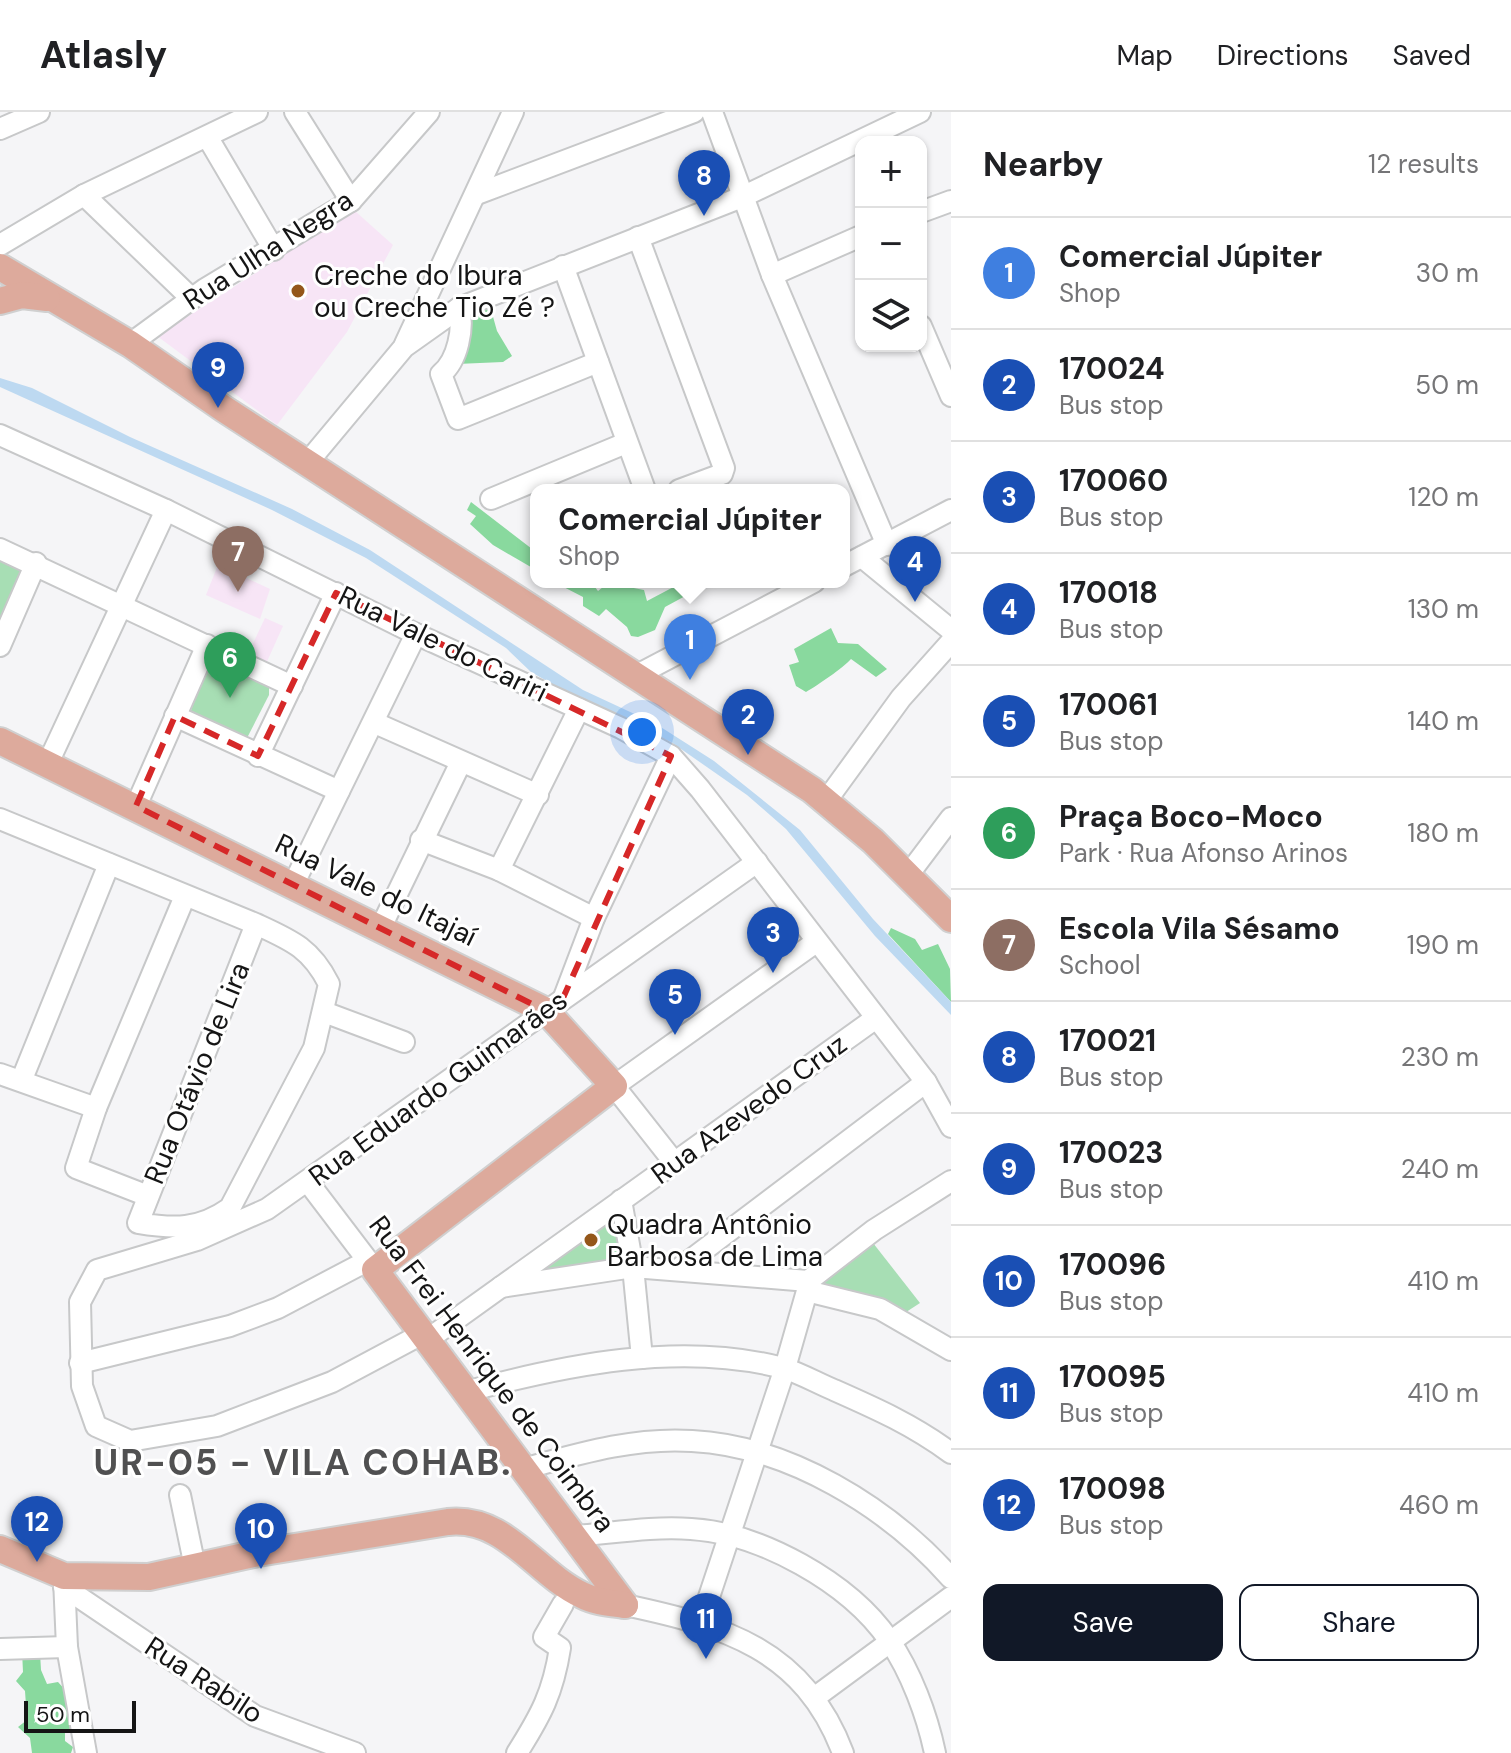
<!DOCTYPE html>
<html lang="en">
<head>
<meta charset="utf-8">
<style>
  body { margin:0; font-family:"DM Sans",sans-serif; background:#f6f6f6; color:#202124 }
  .controls { position:absolute; right:24px; top:24px; display:grid; overflow:hidden; border-radius:16px; box-shadow:0 2px 6px #0004 }
  .controls button { width:72px; height:72px; display:grid; place-items:center; padding:0; border:0; border-bottom:2px solid #e0e0e0; background:#fff; color:#202124; font:40px sans-serif }
  .scale { position:absolute; left:24px; bottom:20px; width:112px; box-sizing:border-box; padding-left:8px; border:4px solid #151515; border-top:0; font-size:22px; line-height:28px; white-space:nowrap; color:#151515; -webkit-text-stroke:6px #fff; paint-order:stroke }
  .you { position:absolute; left:642px; top:620px; width:28px; height:28px; margin:-20px; border:6px solid #fff; border-radius:50%; background:#1a73e8; box-shadow:0 0 0 12px #1a73e833 }
  .badge { display:grid; place-items:center; width:52px; height:52px; border-radius:50%; background:#111827; color:#fff; font-size:26px; font-weight:700 }
  .pin { position:absolute; translate:-50% -66px; filter:drop-shadow(0 2px 4px #0008) }
  .pin::after { content:''; position:absolute; top:42px; width:28px; height:24px; background:inherit; clip-path:polygon(0 0,100% 0,50% 100%) }
  .popup { position:absolute; left:530px; top:372px; width:320px; height:104px; box-sizing:border-box; display:grid; place-content:center; border-radius:16px; background:#fff; filter:drop-shadow(0 2px 6px #0005); font-size:26px; white-space:nowrap; color:#757577 }
  .popup b { font-size:30px; color:#202124 }
  .popup::after { content:''; position:absolute; left:50%; top:100%; margin-left:-16px; border:16px solid transparent; border-top-color:#fff }
  .list { margin:0; padding:0; list-style:none }
  h2 { display:flex; justify-content:space-between; align-items:center; height:104px; margin:0; padding:0 32px; font-size:34px }
  h2 small { font-size:26px; font-weight:400; color:#757577 }
  .list li { display:grid; grid-template-columns:52px 1fr auto; gap:24px; align-items:center; box-sizing:border-box; height:112px; padding:0 32px; border-top:2px solid #e0e0e0 }
  .list b { display:block; font-size:30px; white-space:nowrap }
  .list p { margin:0; font-size:26px; white-space:nowrap; color:#757577 }
  .list em { font-size:26px; font-style:normal; color:#757577 }
  .actions { display:flex; gap:16px; padding:24px 32px }
  .actions a { flex:1; padding:18px 0; border:2px solid #111827; border-radius:16px; text-align:center; font-size:28px; color:#111827 }
  .actions .main { background:#111827; color:#fff }
  .icon { flex:none; width:44px; height:44px; fill:none; stroke:currentColor; stroke-width:2; stroke-linecap:round; stroke-linejoin:round }
  .map { position:relative; flex:none; width:951px; height:1641px; overflow:hidden }
  header { display:flex; align-items:center; gap:48px; box-sizing:border-box; height:112px; padding:0 40px; background:#fff; border-bottom:2px solid #e0e0e0 }
  header strong { font-size:38px }
  nav { display:flex; gap:44px; margin-inline-start:auto; font-size:28px }
  main { display:flex }
  aside { flex:1; background:#fff }
  .map>svg:first-child { display:block }
</style>
</head>
<body>
<header>
<strong>Atlasly</strong>
<nav><a>Map</a><a>Directions</a><a>Saved</a></nav>
</header>
<main>
<div class="map">
<svg width="951" height="1641" viewBox="0 0 951 1641">
  <rect width="100%" height="100%" fill="#f5f5f7"/>
  <g fill="#f7e5f6">
    <polygon points="345,90 393,133 347,220 277,313 157,224 293,137 290,129"/>
    <polygon points="218,453 270,477 260,507 206,483"/>
    <polygon points="265,506 283,514 265,554 246,546"/>
  </g>
  <g fill="#a7deb4">
    <polygon points="0,446 23,457 0,513"/>
    <polygon points="215,552 269,575 269,583 247,626 190,601 205,560"/>
    <polygon points="621,1088 633,1155 497,1175"/>
    <polygon points="866,1122 920,1191 900,1204 815,1177"/>
  </g>
  <g fill="#89d99e">
    <polygon points="490,194 497,219 512,244 503,250 457,252 464,198"/>
    <polygon points="471,390 536,440 536,458 493,433 470,412 476,404 467,398"/>
    <polygon points="554,470 591,470 598,479 608,471 644,478 647,489 683,470 696,470 700,476 665,495 655,518 638,525 631,524 627,515 606,497 599,504 583,494 583,485"/>
    <path d="M831 516 838 531 858 532 887 557 876 565 851 547C843 556 818 573 806 580L796 574 789 553 799 550 794 537Z"/>
    <polygon points="891,816 915,827 922,838 938,832 950,857 951,890 888,822"/>
    <polygon points="22,1539 40,1541 41,1558 47,1572 58,1570 67,1580 68,1601 75,1616 65,1621 65,1629 73,1635 71,1641 32,1641 30,1626 18,1615 27,1608 25,1579 16,1569 23,1560"/>
  </g>
  <polygon fill="#bdd9f1" points="0,266 32,276 130,325 292,397 370,438 583,578 656,612 714,649 800,718 873,807 951,890 951,903 875,824 786,717 747,683 671,630 586,591 531,560 506,536 366,446 272,398 0,275"/>
  <g fill="none" stroke-linecap="round" stroke-linejoin="round">
    <defs>
      <g id="minor">
        <polyline points="295,0 351,89"/>
        <polyline points="712,0 772,163 887,433"/>
        <polyline points="0,17 39,0"/>
        <polyline points="208,26 274,138"/>
        <polyline points="477,82 694,0"/>
        <polyline points="84,83 191,186"/>
        <polyline points="921,100 951,89"/>
        <polyline points="638,125 724,356 722,362 679,378"/>
        <polyline points="0,133 84,83 257,0"/>
        <polyline points="563,154 645,378"/>
        <polyline points="772,163 861,124"/>
        <path d="M459 196C464 216 458 248 441 262L458 307 598 250"/>
        <polyline points="921,214 951,284"/>
        <polyline points="130,232 205,177 351,89 429,0"/>
        <polyline points="405,232 513,0"/>
        <polyline points="0,323 166,398 416,522 621,616 671,644 700,677 926,970 951,1015"/>
        <polyline points="308,350 404,235 459,196 742,85 920,0"/>
        <polyline points="491,387 626,331"/>
        <polyline points="0,437 292,574"/>
        <polyline points="862,445 951,518"/>
        <polyline points="844,454 951,398"/>
        <polyline points="0,534 36,451"/>
        <polyline points="637,563 814,470"/>
        <polyline points="175,604 339,679"/>
        <polyline points="375,611 538,683"/>
        <polyline points="258,644 336,481"/>
        <polyline points="48,651 166,398"/>
        <polyline points="826,689 901,586 951,530"/>
        <polyline points="136,694 207,533"/>
        <path d="M0 707 256 812C291 828 311 836 329 872L314 936 230 1096C199 1118 174 1117 138 1111L256 812"/>
        <polyline points="421,728 499,758 594,806"/>
        <polyline points="499,758 579,597"/>
        <polyline points="908,763 951,706"/>
        <polyline points="293,773 416,522"/>
        <polyline points="381,815 461,650"/>
        <polyline points="564,885 594,806 671,644"/>
        <polyline points="324,900 404,930"/>
        <polyline points="0,962 96,996"/>
        <polyline points="22,967 109,752"/>
        <polyline points="674,1050 614,974 816,830"/>
        <polyline points="308,1070 375,1158"/>
        <polyline points="148,1084 76,1056 96,996 185,784"/>
        <polyline points="621,1088 633,1155 642,1246"/>
        <polyline points="680,1156 926,970"/>
        <polyline points="808,1169 874,1118 951,1069"/>
        <polyline points="501,1175 633,1155 808,1169 807,1179 880,1197 951,1238"/>
        <polyline points="422,1222 332,1270 217,1314 130,1329 96,1314 82,1274 80,1190 97,1158 197,1128 267,1097 757,750"/>
        <polyline points="427,1228 876,906"/>
        <polyline points="80,1251 230,1214 278,1196 367,1149"/>
        <path d="M465 1280C565 1253 680 1229 783 1256 800 1261 817 1271 834 1278 877 1297 913 1313 951 1341"/>
        <path d="M523 1357C578 1342 634 1325 692 1329 789 1334 888 1395 951 1466"/>
        <polyline points="180,1383 195,1455"/>
        <path d="M575 1424C613 1421 653 1414 691 1417 760 1421 849 1470 889 1528 911 1560 927 1603 935 1641"/>
        <polyline points="64,1467 67,1535 86,1641"/>
        <polyline points="64,1475 255,1604 355,1641"/>
        <path d="M625 1493C724 1514 804 1537 843 1641"/>
        <polyline points="701,1509 785,1256 807,1179"/>
        <polyline points="0,1537 67,1535"/>
        <polyline points="814,1586 951,1485"/>
        <path d="M517 1641C541 1603 553 1581 560 1536L544 1525 563 1492"/>
      </g>
      <g id="major">
        <polyline points="0,155 130,232 224,297 812,678 873,729 951,807"/>
        <polyline points="0,189 22,183 47,186"/>
        <polyline points="0,629 546,899 614,974 375,1158 625,1493"/>
        <path d="M0 1437 64 1464 149 1465 258 1441 448 1410C506 1404 535 1461 582 1483 595 1490 610 1491 625 1493"/>
      </g>
    </defs>
    <use href="#minor" stroke="#c7c8c9" stroke-width="24"/>
    <use href="#major" stroke="#d0d0d0" stroke-width="30"/>
    <use href="#minor" stroke="#fff" stroke-width="20"/>
    <use href="#major" stroke="#ddaa9c" stroke-width="26"/>
  </g>
  <path fill="none" stroke="#d62828" stroke-width="6" stroke-dasharray="16 10" stroke-linejoin="round" d="M336 481 671 644 563 886 546 899 136 694 175 604 258 644Z"/>
  <g fill="#94571a" stroke="#fff" stroke-width="3">
    <circle cx="298" cy="179" r="8"/>
    <circle cx="591" cy="1128" r="8"/>
  </g>
  <g text-anchor="middle" dominant-baseline="central" stroke-width="6" stroke-linejoin="round" paint-order="stroke">
    <g font-size="28" fill="#151515" stroke="#fff">
      <text transform="translate(268 138) rotate(-33)">Rua Ulha Negra</text>
      <text transform="translate(443 532) rotate(26)">Rua Vale do Cariri</text>
      <text transform="translate(376 778) rotate(26)">Rua Vale do Itajaí</text>
      <text transform="translate(197 961) rotate(-68)">Rua Otávio de Lira</text>
      <text transform="translate(438 976) rotate(-36)">Rua Eduardo Guimarães</text>
      <text transform="translate(749 997) rotate(-36)">Rua Azevedo Cruz</text>
      <text transform="translate(492 1262) rotate(53)">Rua Frei Henrique de Coimbra</text>
      <text transform="translate(204 1568) rotate(33)">Rua Rabilo</text>
    </g>
    <g font-size="28" fill="#151515" stroke="#fff" text-anchor="start">
      <text x="314" y="163">Creche do Ibura<tspan x="314" dy="32">ou Creche Tio Zé ?</tspan></text>
      <text x="607" y="1112">Quadra Antônio<tspan x="607" dy="32">Barbosa de Lima</tspan></text>
    </g>
    <g font-size="36" font-weight="bold" letter-spacing="2" fill="#505051" stroke="#fff">
      <text x="303" y="1350">UR-05 - VILA COHAB.</text>
    </g>
  </g>
</svg>
<div class="controls">
<button>+</button>
<button>−</button>
<button><svg class="icon" aria-label="layers" viewBox="0 0 24 24"><path d="M12 4l9 5-9 5-9-5zM3 14l9 5 9-5"/></svg></button>
</div>
<div class="scale">50 m</div>
<div class="you"></div>
<div class="pin badge" style="left:690px;top:568px;background:#3f7fe0">1</div>
<div class="popup"><b>Comercial Júpiter</b>Shop</div>
<div class="pin badge" style="left:748px;top:643px;background:#1a4fb4">2</div>
<div class="pin badge" style="left:773px;top:861px;background:#1a4fb4">3</div>
<div class="pin badge" style="left:915px;top:490px;background:#1a4fb4">4</div>
<div class="pin badge" style="left:675px;top:923px;background:#1a4fb4">5</div>
<div class="pin badge" style="left:230px;top:586px;background:#2e9e5b">6</div>
<div class="pin badge" style="left:238px;top:480px;background:#8d6e63">7</div>
<div class="pin badge" style="left:704px;top:104px;background:#1a4fb4">8</div>
<div class="pin badge" style="left:218px;top:296px;background:#1a4fb4">9</div>
<div class="pin badge" style="left:261px;top:1457px;background:#1a4fb4">10</div>
<div class="pin badge" style="left:706px;top:1547px;background:#1a4fb4">11</div>
<div class="pin badge" style="left:37px;top:1450px;background:#1a4fb4">12</div>
</div>
<aside>
<h2>Nearby<small>12 results</small></h2>
<ul class="list">
<li><span class="badge" style="background:#3f7fe0">1</span><div><b>Comercial Júpiter</b><p>Shop</p></div><em>30 m</em></li>
<li><span class="badge" style="background:#1a4fb4">2</span><div><b>170024</b><p>Bus stop</p></div><em>50 m</em></li>
<li><span class="badge" style="background:#1a4fb4">3</span><div><b>170060</b><p>Bus stop</p></div><em>120 m</em></li>
<li><span class="badge" style="background:#1a4fb4">4</span><div><b>170018</b><p>Bus stop</p></div><em>130 m</em></li>
<li><span class="badge" style="background:#1a4fb4">5</span><div><b>170061</b><p>Bus stop</p></div><em>140 m</em></li>
<li><span class="badge" style="background:#2e9e5b">6</span><div><b>Praça Boco-Moco</b><p>Park · Rua Afonso Arinos</p></div><em>180 m</em></li>
<li><span class="badge" style="background:#8d6e63">7</span><div><b>Escola Vila Sésamo</b><p>School</p></div><em>190 m</em></li>
<li><span class="badge" style="background:#1a4fb4">8</span><div><b>170021</b><p>Bus stop</p></div><em>230 m</em></li>
<li><span class="badge" style="background:#1a4fb4">9</span><div><b>170023</b><p>Bus stop</p></div><em>240 m</em></li>
<li><span class="badge" style="background:#1a4fb4">10</span><div><b>170096</b><p>Bus stop</p></div><em>410 m</em></li>
<li><span class="badge" style="background:#1a4fb4">11</span><div><b>170095</b><p>Bus stop</p></div><em>410 m</em></li>
<li><span class="badge" style="background:#1a4fb4">12</span><div><b>170098</b><p>Bus stop</p></div><em>460 m</em></li>
</ul>
<div class="actions"><a class="main">Save</a><a>Share</a></div>
</aside>
</main>
</body>
</html>
